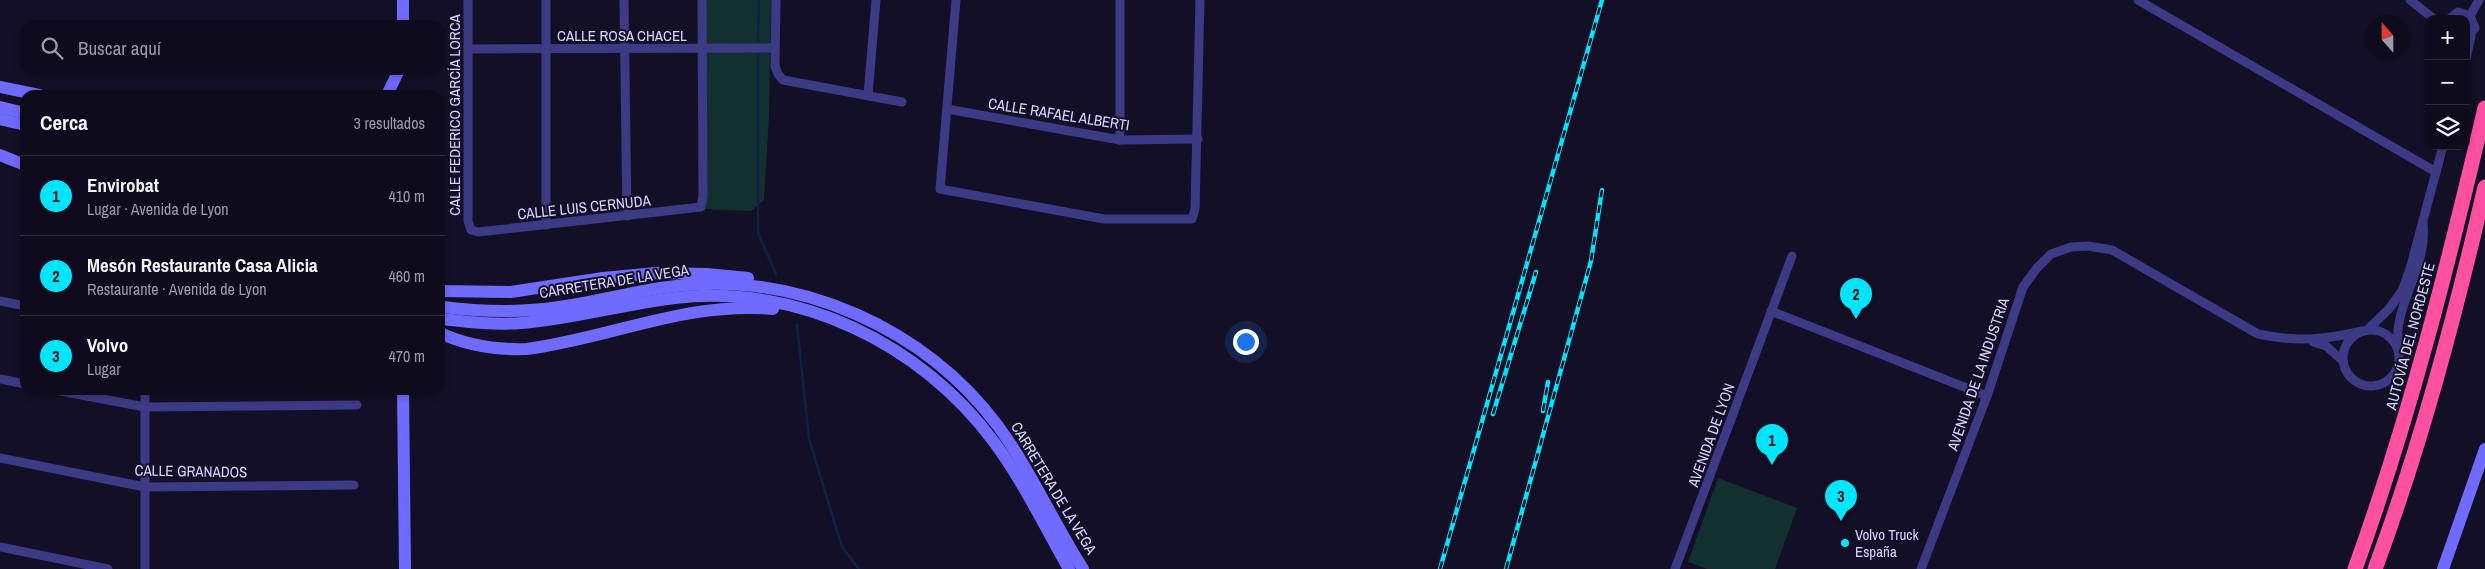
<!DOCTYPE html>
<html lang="es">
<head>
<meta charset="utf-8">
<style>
  body { margin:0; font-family:"Archivo Narrow",sans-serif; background:#171425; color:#f1f3f6 }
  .controls { position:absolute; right:15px; top:15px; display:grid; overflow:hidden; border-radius:10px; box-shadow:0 2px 8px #0003 }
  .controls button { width:45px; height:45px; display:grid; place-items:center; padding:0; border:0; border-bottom:1px solid #2e2b3b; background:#0e0b1c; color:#f1f3f6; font:25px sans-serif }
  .compass { position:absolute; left:2365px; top:15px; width:45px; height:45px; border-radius:50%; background:#0e0b1c; box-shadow:0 2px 8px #0003; rotate:339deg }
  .you { position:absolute; left:1245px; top:341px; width:18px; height:18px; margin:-12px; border:4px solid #fff; border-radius:50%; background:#1a73e8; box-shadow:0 0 0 8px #1a73e833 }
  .badge { display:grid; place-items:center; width:32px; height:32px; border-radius:50%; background:#00e5ff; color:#111; font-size:16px; font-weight:700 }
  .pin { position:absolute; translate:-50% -41px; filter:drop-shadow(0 1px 2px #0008) }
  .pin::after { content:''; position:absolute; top:26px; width:18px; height:15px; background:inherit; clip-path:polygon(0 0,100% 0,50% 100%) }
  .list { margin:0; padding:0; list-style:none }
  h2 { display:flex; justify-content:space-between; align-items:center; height:65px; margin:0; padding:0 20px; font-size:21px }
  h2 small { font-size:16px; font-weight:400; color:#9b9ba3 }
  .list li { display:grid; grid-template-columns:32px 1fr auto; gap:15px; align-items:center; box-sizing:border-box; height:80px; padding:0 20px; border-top:1px solid #2e2b3b }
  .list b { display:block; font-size:19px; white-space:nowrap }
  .list p { margin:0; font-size:16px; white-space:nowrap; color:#9b9ba3 }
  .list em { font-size:16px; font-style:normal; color:#9b9ba3 }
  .icon { flex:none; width:28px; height:28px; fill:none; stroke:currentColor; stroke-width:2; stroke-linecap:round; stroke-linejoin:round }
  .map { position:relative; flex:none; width:2485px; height:569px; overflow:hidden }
  .search { position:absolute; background:#0e0b1c; box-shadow:0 2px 8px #0003; left:20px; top:20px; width:425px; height:55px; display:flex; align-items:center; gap:12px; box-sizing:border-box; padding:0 18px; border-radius:15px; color:#9b9ba3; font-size:19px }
  .panel { position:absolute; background:#0e0b1c; box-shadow:0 2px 8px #0003; left:20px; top:90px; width:425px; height:305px; border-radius:15px }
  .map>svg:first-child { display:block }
</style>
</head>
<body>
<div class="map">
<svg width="2485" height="569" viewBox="0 0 2485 569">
  <rect width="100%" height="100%" fill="#130f26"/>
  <g fill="#12302f">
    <polygon points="704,0 771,0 769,114 764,200 751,211 704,209"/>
    <polygon points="1718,478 1797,508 1775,569 1707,569 1688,562"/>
  </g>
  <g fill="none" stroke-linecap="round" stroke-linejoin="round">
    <g stroke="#0c2248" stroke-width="2.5">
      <polyline points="758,41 759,0"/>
      <polyline points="758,53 758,233 776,274"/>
      <polyline points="797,325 809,439 842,547 859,569"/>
    </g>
    <g stroke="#3d3a85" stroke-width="9">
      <polyline points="468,0 468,221 471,230 478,232 701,207 703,196 702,0"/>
      <polyline points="546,0 546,225"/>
      <polyline points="624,0 627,216"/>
      <polyline points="776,0 775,66 778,74 783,80 902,102"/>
      <polyline points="956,0 940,189 1104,219 1192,219 1195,209 1200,0"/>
      <polyline points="2138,0 2436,172"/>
      <polyline points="2410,0 2434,19"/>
      <polyline points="2470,16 2479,0"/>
      <polyline points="2449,19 2458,12 2470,16 2475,28 2466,39"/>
      <polyline points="469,49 775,48"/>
      <polyline points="2466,59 2471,36"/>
      <polyline points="868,95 876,0"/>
      <polyline points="947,109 1120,140 1198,139"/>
      <polyline points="1120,140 1120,0"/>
      <polyline points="0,301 25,306"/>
      <polyline points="1771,311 1987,396"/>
      <circle cx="2371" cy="358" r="28"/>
      <polyline points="2367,330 2389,309 2402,291 2410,269 2443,146"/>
      <polyline points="2313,342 2326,346 2343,361"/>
      <path d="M2398 346C2393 304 2428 269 2423 223"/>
      <polyline points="0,379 25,384"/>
      <polyline points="55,390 145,407 357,405"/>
      <polyline points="0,458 145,487 354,485"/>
      <polyline points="0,547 108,569"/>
      <polyline points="145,569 145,390"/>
      <polyline points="1675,569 1792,256"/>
      <path d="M1921 569 1987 396 2023 287 2037 268 2051 254 2071 247 2088 246 2112 250 2258 334C2296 342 2324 340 2362 331"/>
    </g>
    <g stroke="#6f6bff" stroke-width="12">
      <polyline points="403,25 403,0"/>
      <polyline points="0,87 39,95"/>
      <polyline points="387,95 399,70"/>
      <polyline points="0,107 25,113"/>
      <polyline points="0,119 25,125"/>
      <polyline points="0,155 25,165"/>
      <polyline points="440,291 511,292 603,278 656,273 707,274 748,278"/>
      <path d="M443 307C482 312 520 313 559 307 598 302 637 290 676 286 799 272 925 328 998 426 1031 471 1053 522 1083 569"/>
      <path d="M442 319C469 322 495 325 522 323 573 319 623 304 675 298 797 283 922 344 994 442 1023 481 1045 527 1069 569"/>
      <path d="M440 333C468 346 496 350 527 349 611 338 686 301 773 309"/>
      <polyline points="403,390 405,569"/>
      <polyline points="2443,569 2485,449"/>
    </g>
    <g stroke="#ff4fa3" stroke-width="15">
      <path d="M2355 569C2410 417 2448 265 2485 108"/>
      <path d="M2375 569C2421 445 2455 316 2485 187"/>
    </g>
    <defs>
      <g id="rail">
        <polyline points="1543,411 1548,382"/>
        <polyline points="1493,414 1536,272"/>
        <polyline points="1440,569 1602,0"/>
        <polyline points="1506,569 1591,261 1602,190"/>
      </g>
    </defs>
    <use href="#rail" stroke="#00e5ff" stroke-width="4.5"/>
    <use href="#rail" stroke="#130f26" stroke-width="2.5" stroke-dasharray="8" stroke-linecap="butt"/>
  </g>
  <circle fill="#00e5ff" stroke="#130f26" stroke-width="2" cx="1845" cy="543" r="5"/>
  <g text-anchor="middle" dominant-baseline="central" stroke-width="4" stroke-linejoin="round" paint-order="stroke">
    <g font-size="15" fill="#d9d4ff" stroke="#130f26">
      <text x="622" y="35">CALLE ROSA CHACEL</text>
      <text transform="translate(1059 114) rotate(9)">CALLE RAFAEL ALBERTI</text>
      <text transform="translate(454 115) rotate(-90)">CALLE FEDERICO GARCÍA LORCA</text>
      <text transform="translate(584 207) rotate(-6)">CALLE LUIS CERNUDA</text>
      <text transform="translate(614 281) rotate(-9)">CARRETERA DE LA VEGA</text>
      <text transform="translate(2410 336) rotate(-75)">AUTOVÍA DEL NORDESTE</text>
      <text transform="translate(1978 374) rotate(-71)">AVENIDA DE LA INDUSTRIA</text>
      <text transform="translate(1711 435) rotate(-70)">AVENIDA DE LYON</text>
      <text transform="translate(191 471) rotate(1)">CALLE GRANADOS</text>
      <text transform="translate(1054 488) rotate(59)">CARRETERA DE LA VEGA</text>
    </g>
    <g font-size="15" fill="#d9d4ff" stroke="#130f26" text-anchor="start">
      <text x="1855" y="534">Volvo Truck<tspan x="1855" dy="17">España</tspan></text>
    </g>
  </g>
</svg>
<div class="controls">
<button>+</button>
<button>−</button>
<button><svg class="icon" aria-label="layers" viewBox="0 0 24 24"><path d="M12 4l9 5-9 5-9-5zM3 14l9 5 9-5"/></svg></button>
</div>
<svg class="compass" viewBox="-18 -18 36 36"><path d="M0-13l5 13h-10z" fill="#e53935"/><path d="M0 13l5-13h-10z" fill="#9b9ba3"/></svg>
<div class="you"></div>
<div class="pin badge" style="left:1772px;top:465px">1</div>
<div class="pin badge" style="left:1856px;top:319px">2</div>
<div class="pin badge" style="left:1841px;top:521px">3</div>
<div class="search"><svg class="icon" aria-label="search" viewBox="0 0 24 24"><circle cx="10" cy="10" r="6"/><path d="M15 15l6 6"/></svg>Buscar aquí</div>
<section class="panel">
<h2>Cerca<small>3 resultados</small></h2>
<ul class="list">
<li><span class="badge">1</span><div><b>Envirobat</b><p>Lugar · Avenida de Lyon</p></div><em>410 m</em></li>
<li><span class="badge">2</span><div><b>Mesón Restaurante Casa Alicia</b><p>Restaurante · Avenida de Lyon</p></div><em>460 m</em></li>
<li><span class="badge">3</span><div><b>Volvo</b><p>Lugar</p></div><em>470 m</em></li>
</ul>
</section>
</div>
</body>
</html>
